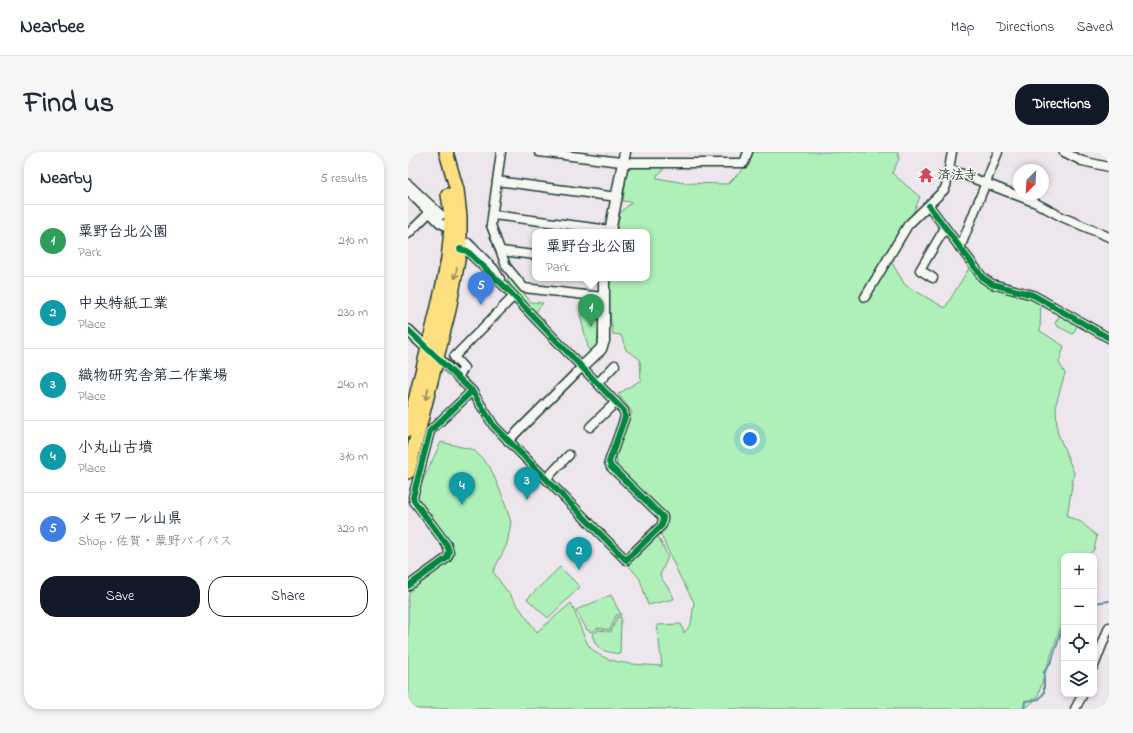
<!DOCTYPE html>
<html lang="en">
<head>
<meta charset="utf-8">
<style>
  body { margin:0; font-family:"Indie Flower","Klee One",sans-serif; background:#f6f6f7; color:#1f2937 }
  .controls { position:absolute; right:12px; bottom:12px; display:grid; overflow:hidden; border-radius:8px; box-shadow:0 2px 6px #0003 }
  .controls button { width:36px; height:36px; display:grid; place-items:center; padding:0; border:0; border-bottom:1px solid #e0e1e3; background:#fff; color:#1f2937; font:20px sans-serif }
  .compass { position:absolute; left:605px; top:12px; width:36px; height:36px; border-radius:50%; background:#fff; box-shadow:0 2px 6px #0003; rotate:204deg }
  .you { position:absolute; left:342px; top:287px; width:14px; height:14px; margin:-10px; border:3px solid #fff; border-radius:50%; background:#1a73e8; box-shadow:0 0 0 6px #1a73e833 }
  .badge { display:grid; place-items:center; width:26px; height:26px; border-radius:50%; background:#111827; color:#fff; font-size:13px; font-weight:700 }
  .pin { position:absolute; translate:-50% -33px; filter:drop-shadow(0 1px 2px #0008) }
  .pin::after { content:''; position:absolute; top:21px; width:14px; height:12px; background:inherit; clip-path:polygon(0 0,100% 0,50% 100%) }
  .popup { position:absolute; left:124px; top:77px; width:118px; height:52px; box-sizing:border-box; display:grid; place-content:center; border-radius:8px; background:#fff; filter:drop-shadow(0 1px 3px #0005); font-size:13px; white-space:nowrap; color:#747a83 }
  .popup b { font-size:15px; color:#1f2937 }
  .popup::after { content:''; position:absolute; left:50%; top:100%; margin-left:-8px; border:8px solid transparent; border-top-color:#fff }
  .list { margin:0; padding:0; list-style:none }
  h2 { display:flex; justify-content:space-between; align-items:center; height:52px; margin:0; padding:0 16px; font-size:17px }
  h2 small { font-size:13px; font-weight:400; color:#747a83 }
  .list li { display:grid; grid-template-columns:26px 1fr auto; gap:12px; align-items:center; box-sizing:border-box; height:72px; padding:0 16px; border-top:1px solid #e0e1e3 }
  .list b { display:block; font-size:15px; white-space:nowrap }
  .list p { margin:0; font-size:13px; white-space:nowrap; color:#747a83 }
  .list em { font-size:13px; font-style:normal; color:#747a83 }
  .actions { display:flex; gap:8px; padding:12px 16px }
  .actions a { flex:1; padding:9px 0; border:1px solid #111827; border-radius:16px; text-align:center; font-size:14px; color:#111827 }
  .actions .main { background:#111827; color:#fff }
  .icon { flex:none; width:22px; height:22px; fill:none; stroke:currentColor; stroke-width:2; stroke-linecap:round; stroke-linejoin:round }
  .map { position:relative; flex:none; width:701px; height:557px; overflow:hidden; border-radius:16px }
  header { display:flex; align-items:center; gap:24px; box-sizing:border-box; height:56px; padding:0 20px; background:#fff; border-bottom:1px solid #e0e1e3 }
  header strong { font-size:19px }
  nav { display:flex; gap:22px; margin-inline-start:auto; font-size:14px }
  .intro { display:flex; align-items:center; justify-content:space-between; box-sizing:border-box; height:96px; padding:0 24px }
  h1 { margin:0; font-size:28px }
  .button { padding:10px 18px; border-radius:16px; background:#111827; color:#fff; font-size:14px; font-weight:700 }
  main { display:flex; gap:24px; padding:0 24px }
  aside { flex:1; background:#fff; border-radius:16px; box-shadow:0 2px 6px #0003 }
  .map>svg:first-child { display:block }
</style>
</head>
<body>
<header>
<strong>Nearbee</strong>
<nav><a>Map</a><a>Directions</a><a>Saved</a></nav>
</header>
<div class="intro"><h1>Find us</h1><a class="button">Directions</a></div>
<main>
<aside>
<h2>Nearby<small>5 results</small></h2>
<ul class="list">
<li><span class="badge" style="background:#2e9e5b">1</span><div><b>粟野台北公園</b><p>Park</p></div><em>210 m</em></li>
<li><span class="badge" style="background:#0f9aa8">2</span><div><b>中央特紙工業</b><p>Place</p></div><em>230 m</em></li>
<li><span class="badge" style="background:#0f9aa8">3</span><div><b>織物研究舎第二作業場</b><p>Place</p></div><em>240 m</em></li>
<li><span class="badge" style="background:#0f9aa8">4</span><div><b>小丸山古墳</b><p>Place</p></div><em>310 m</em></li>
<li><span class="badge" style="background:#3f7fe0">5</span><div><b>メモワール山県</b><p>Shop · 佐賀・粟野バイパス</p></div><em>320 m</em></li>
</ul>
<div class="actions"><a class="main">Save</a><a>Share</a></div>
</aside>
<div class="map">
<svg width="701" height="557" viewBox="0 0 701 557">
  <rect width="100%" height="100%" fill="#ede6ec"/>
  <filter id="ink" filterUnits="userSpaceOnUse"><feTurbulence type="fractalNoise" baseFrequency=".025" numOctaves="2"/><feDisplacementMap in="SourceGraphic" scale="8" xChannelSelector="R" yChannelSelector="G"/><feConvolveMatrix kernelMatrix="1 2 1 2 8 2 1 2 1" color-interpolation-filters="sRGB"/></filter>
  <g filter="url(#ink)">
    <g fill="#aff0b8" stroke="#679676">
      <path d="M344 0H490L491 7 484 21 512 45 484 111 497 133 537 156 561 116 578 130 633 148 632 179 656 194 651 211 657 221 648 252 649 279 666 321 659 364 673 370 689 384 686 398 679 404H656V464L629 546 617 557H0V447L2 438 47 403 9 347 15 328 33 290 66 298 82 315 94 343 103 370 99 392 85 420 129 480 163 451C168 462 175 485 181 494 197 514 231 512 254 514L249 473 273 472 276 481 283 472 286 450 272 425 252 381 257 370 210 318 207 298 224 260 210 242 233 228 232 207 218 198 213 183 205 182 199 144 201 126H239V80H208L212 61 224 50 215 49 219 19 225 15H255V19L249 23V26L277 31 320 32 338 14Z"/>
      <polygon points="102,124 123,150 135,151 125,163 111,147 99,128"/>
      <path d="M176 146 186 147C193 160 191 182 188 195L181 199 172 163Z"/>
      <polygon points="654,160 672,168 665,182 649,174 647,171"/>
      <path d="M248 380 260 405 252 423C256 432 263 437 266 447L240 453 232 427 221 414V409Z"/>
      <polygon points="152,415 172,435 140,466 119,447"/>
      <polygon points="203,443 213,463 208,463 202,478 190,476 184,480 179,478 168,458"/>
      <path d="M209 465H213L212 502C196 499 189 500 184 482L191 478 203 480Z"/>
    </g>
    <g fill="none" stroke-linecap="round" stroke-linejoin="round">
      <g stroke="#58919a" stroke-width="2">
        <polyline points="686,451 701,449"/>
        <polyline points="616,557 617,549 631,547 636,541 636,520 644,508 656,471"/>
      </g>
      <polyline stroke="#c4c4c7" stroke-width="8" stroke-dasharray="8 4" stroke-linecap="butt" points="0,354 0,353"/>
      <defs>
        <g id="minor">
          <polyline points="93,0 83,73 98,114 116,136 195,145"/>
          <polyline points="131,0 221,11 336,11 340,0"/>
          <polyline points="656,0 674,9 701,15"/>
          <polyline points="541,17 626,50 654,65 701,85"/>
          <polyline points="89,29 209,45"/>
          <polyline points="0,32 33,63"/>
          <polyline points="0,39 32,71 42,76"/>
          <polyline points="521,54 575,126 584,132 625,143 701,186"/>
          <polyline points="85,63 202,78"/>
          <polyline points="0,82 21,61"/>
          <polyline points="60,91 86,117 92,127"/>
          <polyline points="552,96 590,0"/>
          <polyline points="93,99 127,103"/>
          <polyline points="525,126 512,118 537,76"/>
          <polyline points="457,145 500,73 536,38 538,34 544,0"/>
          <polyline points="29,204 64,239 86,274 218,408 254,373 255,365 203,315 201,310 217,265 216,259 96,134 59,99 52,97"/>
          <polyline points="50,225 56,216 46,205 105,145"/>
          <polyline points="190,231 207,213"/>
          <polyline points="182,275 208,250"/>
          <polyline points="100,289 174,215"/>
          <polyline points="138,327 161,303"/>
          <polyline points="0,434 39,406 41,400 39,393 6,349 5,345 22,279 64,239"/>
          <polyline points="686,514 701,475"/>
          <polyline points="667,557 675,542"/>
        </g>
        <g id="tertiary">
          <polyline points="202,80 217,0"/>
          <polyline points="0,178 24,201"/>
          <polyline points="174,215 193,197 196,189 196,126"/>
        </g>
        <g id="trunk">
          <path d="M0 278C9 239 19 201 28 163 37 125 48 82 40 43"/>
          <polyline points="0,320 41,158 52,97 52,65 49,38 38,0"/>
        </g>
      </defs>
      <use href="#minor" stroke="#1f3d34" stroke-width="11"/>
      <use href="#tertiary" stroke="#1f3d34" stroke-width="13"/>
      <use href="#trunk" stroke="#1f3d34" stroke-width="16"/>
      <use href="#minor" stroke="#f6f6f2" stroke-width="8"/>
      <use href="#tertiary" stroke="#f6f6f2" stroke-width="10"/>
      <use href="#trunk" stroke="#fedf80" stroke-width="13"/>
      <defs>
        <g id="cycleway">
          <polyline points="521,54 575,126 584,132 625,143 701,186"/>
          <polyline points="0,178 64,239 86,274 218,408 254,373 255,365 203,315 201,310 217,265 216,259 96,134 59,99 52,97"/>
          <polyline points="0,434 39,406 41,400 39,393 6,349 5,345 22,279 64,239"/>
        </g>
      </defs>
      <use href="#cycleway" stroke="#f6f6f2" stroke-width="8"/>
      <use href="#cycleway" stroke="#00873e" stroke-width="6"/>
    </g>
    <defs><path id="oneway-shaft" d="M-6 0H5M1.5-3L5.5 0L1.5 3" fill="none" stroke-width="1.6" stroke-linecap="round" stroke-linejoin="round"/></defs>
    <g stroke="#8e8e5a">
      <use href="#oneway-shaft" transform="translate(48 121) rotate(100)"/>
      <use href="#oneway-shaft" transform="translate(19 242) rotate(104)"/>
    </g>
  </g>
  <defs>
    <symbol id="temple-bare" viewBox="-9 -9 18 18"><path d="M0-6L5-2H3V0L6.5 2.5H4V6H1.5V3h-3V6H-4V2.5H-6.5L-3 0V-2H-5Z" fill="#d1495b" stroke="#f6f6f2" stroke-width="2.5" paint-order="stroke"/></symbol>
  </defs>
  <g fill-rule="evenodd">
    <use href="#temple-bare" x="507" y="12" width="22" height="22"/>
  </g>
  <g text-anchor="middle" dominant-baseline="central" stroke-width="3" stroke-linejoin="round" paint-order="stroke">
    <g font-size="13" font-weight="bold" fill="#1f3d34" stroke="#f6f6f2" text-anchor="start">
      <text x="530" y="23">済法寺</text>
    </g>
  </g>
</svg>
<div class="controls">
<button>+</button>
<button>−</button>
<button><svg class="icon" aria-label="locate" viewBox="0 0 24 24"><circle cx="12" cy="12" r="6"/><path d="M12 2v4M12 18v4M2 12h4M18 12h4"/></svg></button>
<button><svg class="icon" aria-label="layers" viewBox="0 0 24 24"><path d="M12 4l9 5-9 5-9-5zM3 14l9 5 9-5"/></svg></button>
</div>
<svg class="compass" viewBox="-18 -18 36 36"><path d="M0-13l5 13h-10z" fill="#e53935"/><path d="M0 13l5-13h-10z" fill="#747a83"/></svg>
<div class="you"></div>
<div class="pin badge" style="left:183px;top:175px;background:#2e9e5b">1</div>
<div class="popup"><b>粟野台北公園</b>Park</div>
<div class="pin badge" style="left:171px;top:418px;background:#0f9aa8">2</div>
<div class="pin badge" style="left:119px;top:348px;background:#0f9aa8">3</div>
<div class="pin badge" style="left:54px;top:353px;background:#0f9aa8">4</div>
<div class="pin badge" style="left:73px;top:153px;background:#3f7fe0">5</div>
</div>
</main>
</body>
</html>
